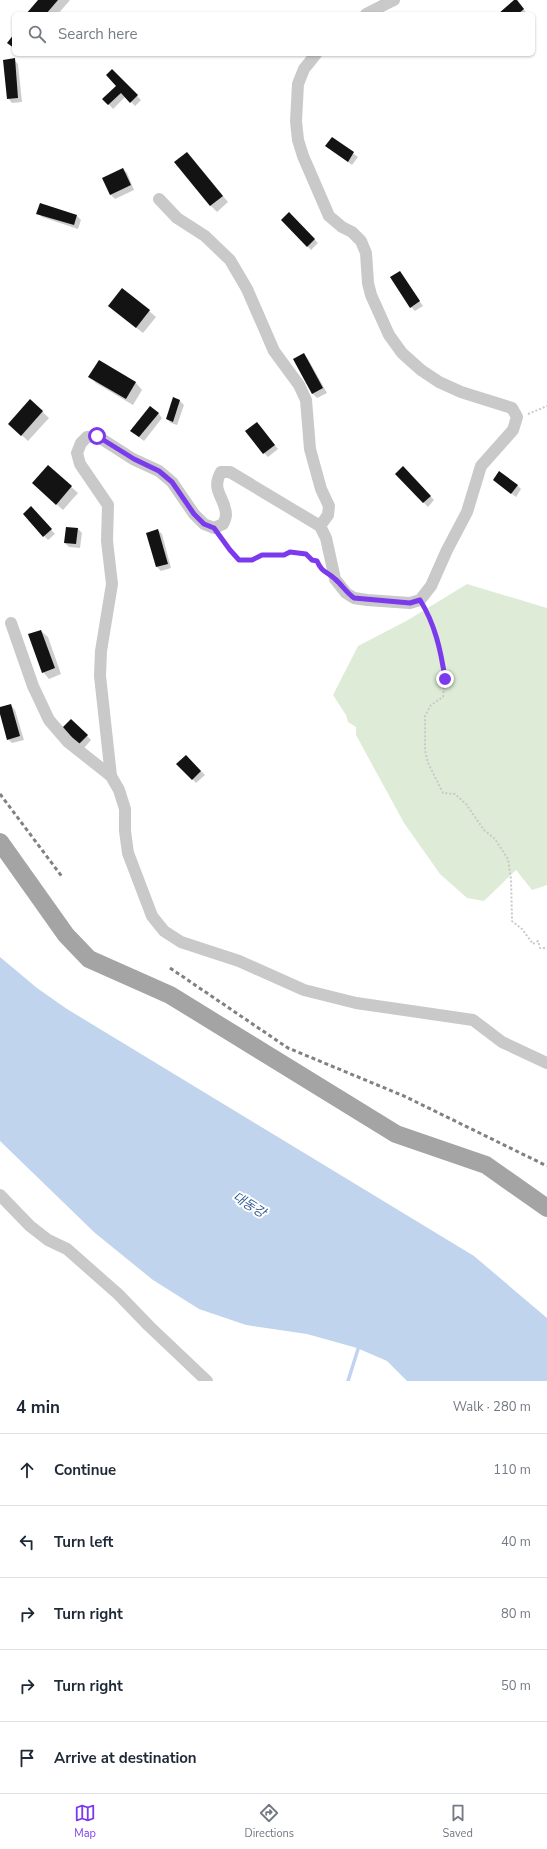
<!DOCTYPE html>
<html lang="en">
<head>
<meta charset="utf-8">
<style>
  body { margin:0; font-family:"Nunito Sans","Noto Sans KR",sans-serif; background:#f6f6f7; color:#1f2937 }
  .stop { position:absolute; width:12px; height:12px; margin:-9px; border:3px solid #7c3aed; border-radius:50%; background:#fff }
  .stop.end { background:#7c3aed; border-color:#fff; box-shadow:0 1px 4px #0008 }
  .list { margin:0; padding:0; list-style:none }
  h2 { display:flex; justify-content:space-between; align-items:center; height:52px; margin:0; padding:0 16px; font-size:17px }
  h2 small { font-size:13px; font-weight:400; color:#747a83 }
  .list li { display:grid; grid-template-columns:26px 1fr auto; gap:12px; align-items:center; box-sizing:border-box; height:72px; padding:0 16px; border-top:1px solid #e0e1e3 }
  .list b { display:block; font-size:15px; white-space:nowrap }
  .list em { font-size:13px; font-style:normal; color:#747a83 }
  .icon { flex:none; width:22px; height:22px; fill:none; stroke:currentColor; stroke-width:2; stroke-linecap:round; stroke-linejoin:round }
  .map { position:relative; flex:none; width:547px; height:1381px; overflow:hidden }
  .search { position:absolute; background:#fff; box-shadow:0 1px 3px #0004; left:12px; right:12px; top:12px; height:44px; display:flex; align-items:center; gap:10px; box-sizing:border-box; padding:0 14px; border-radius:6px; color:#747a83; font-size:15px }
  .sheet { height:412px; background:#fff }
  nav { display:flex; justify-content:space-around; align-items:center; box-sizing:border-box; height:56px; border-top:1px solid #e0e1e3; background:#fff; font-size:11px; color:#747a83 }
  nav a { display:grid; justify-items:center; gap:2px }
  nav .on { color:#7c3aed }
  .map>svg:first-child { display:block }
</style>
</head>
<body>
<div class="map">
<svg width="547" height="1381" viewBox="0 0 547 1381">
  <rect width="100%" height="100%" fill="#fff"/>
  <polygon fill="#deecd7" points="467,584 547,608 547,885 532,890 516,870 484,901 467,898 440,874 404,823 356,735 356,727 348,722 346,715 333,695 358,646 408,620"/>
  <polygon fill="#c1d4ee" points="0,957 37,988 67,1009 474,1256 547,1318 547,1381 407,1381 387,1361 357,1348 307,1334 246,1325 199,1309 153,1280 95,1233 0,1141"/>
  <g fill="#0003">
    <polygon points="40,0 70,0 58,14 27,14"/>
    <polygon points="520,4 527,14 499,14"/>
    <polygon points="14,60 18,64 22,102 12,103 8,98"/>
    <polygon points="112,70 141,100 135,106 126,96 113,109 104,99 118,86"/>
    <polygon points="332,138 358,157 352,165 327,146"/>
    <polygon points="187,153 228,202 217,212 210,205"/>
    <polygon points="123,169 127,173 134,190 115,199 111,195 103,178"/>
    <polygon points="40,204 77,216 81,220 78,229 42,217 38,213"/>
    <polygon points="289,213 318,243 311,250 282,220"/>
    <polygon points="399,272 423,306 415,311 411,307"/>
    <polygon points="149,311 156,317 143,333 116,312"/>
    <polygon points="304,354 308,359 327,393 317,398 313,394 295,360"/>
    <polygon points="99,361 136,383 142,390 133,405 96,383 90,377"/>
    <polygon points="174,399 180,401 184,405 177,425 171,423 167,419"/>
    <polygon points="30,400 49,418 28,441 16,430"/>
    <polygon points="158,413 162,418 144,441 136,435"/>
    <polygon points="261,427 278,449 268,457 264,453"/>
    <polygon points="48,466 78,493 63,510 33,483"/>
    <polygon points="403,468 434,500 428,507 396,474"/>
    <polygon points="494,480 517,485 521,489 516,497"/>
    <polygon points="35,512 55,534 48,540 24,514"/>
    <polygon points="78,529 82,533 80,548 69,547 65,543"/>
    <polygon points="158,530 162,534 171,568 161,571 157,567"/>
    <polygon points="41,631 48,637 61,674 49,679 43,672"/>
    <polygon points="11,705 15,710 24,740 12,743 8,739 0,711 0,709"/>
    <polygon points="71,720 91,740 84,748 64,728"/>
    <polygon points="186,756 205,775 196,783 178,764"/>
  </g>
  <g fill="none" stroke-linecap="round" stroke-linejoin="round">
    <polyline stroke="#c1d4ee" stroke-width="3.5" points="348,1381 359,1346"/>
  </g>
  <g fill="#131313">
    <polygon points="38,0 58,0 46,14 26,14"/>
    <polygon points="514,0 517,0 524,9 518,14 498,14"/>
    <polygon points="14,34 14,48 7,43"/>
    <polygon points="15,58 18,98 7,99 3,60"/>
    <polygon points="112,69 138,95 130,103 121,93 108,105 102,99 116,86 106,75"/>
    <polygon points="332,137 354,152 348,162 325,146"/>
    <polygon points="187,152 223,196 210,206 174,162"/>
    <polygon points="123,168 131,185 110,195 102,178"/>
    <polygon points="40,203 77,215 74,225 36,214"/>
    <polygon points="289,212 315,239 307,247 281,220"/>
    <polygon points="400,271 420,301 410,308 390,277"/>
    <polygon points="122,288 150,310 136,328 108,306"/>
    <polygon points="304,353 323,388 312,394 293,359"/>
    <polygon points="99,360 136,382 126,399 88,377"/>
    <polygon points="173,397 180,400 173,422 166,419"/>
    <polygon points="30,399 43,411 21,436 8,424"/>
    <polygon points="150,406 159,413 139,437 130,431"/>
    <polygon points="257,422 275,445 263,454 245,431"/>
    <polygon points="48,465 72,486 56,505 32,483"/>
    <polygon points="403,466 431,496 423,503 395,474"/>
    <polygon points="499,471 518,485 511,494 493,480"/>
    <polygon points="31,506 52,529 43,537 23,514"/>
    <polygon points="66,527 78,528 76,544 64,543"/>
    <polygon points="158,529 168,564 156,567 146,533"/>
    <polygon points="41,630 55,668 42,673 28,634"/>
    <polygon points="11,704 20,736 7,740 0,714 0,707"/>
    <polygon points="71,719 88,735 79,744 62,728"/>
    <polygon points="186,755 201,771 192,780 176,764"/>
  </g>
  <g fill="none" stroke-linecap="round" stroke-linejoin="round">
    <g stroke="#c9c9c9" stroke-width="2" stroke-dasharray="2 2" stroke-linecap="butt">
      <polyline points="528,414 547,406"/>
      <polyline points="221,537 239,560 252,560 262,555 284,555 290,552 306,554 312,560 317,561 320,567"/>
      <path d="M426 610C439 637 447 667 443 697L431 705 425 716V750L428 763 443 793 455 794 466 804 484 830 495 839 508 859 511 879 512 921 522 929 533 944 538 941 540 948H547"/>
    </g>
    <g stroke="#c9c9c9" stroke-width="12">
      <polyline points="366,14 394,0"/>
      <polyline points="159,199 177,218 205,236 230,260 247,289 274,351 299,385 306,400 310,449 321,489 329,506 328,515 320,526"/>
      <polyline points="11,623 33,686 49,720 68,742 111,776 119,790 125,809 125,831 128,853 152,916 164,931 181,942 239,961 304,990 356,1003 473,1020 502,1042 547,1063"/>
      <path d="M111 776 100 676 101 651 112 584 107 541 108 505 80 464 77 453 81 443 87 437 97 436 133 459 159 471 172 482 194 514 204 524 214 528 223 524C224 522 226 517 226 515 226 498 210 491 221 472H230L320 526 326 538 335 579 346 593 354 598 367 600 410 603 420 600 431 586 447 550 467 512 481 466 513 430 517 417 512 408 461 392 439 382 421 370 402 353 389 335 371 295 368 283 366 253 361 241 352 232 342 227 329 216 303 156 298 140 296 121 298 84 304 69 316 54"/>
      <polyline points="0,1195 30,1226 48,1240 67,1249 118,1294 149,1326 207,1381"/>
    </g>
    <polyline stroke="#a4a4a4" stroke-width="18" points="0,842 66,935 89,959 170,995 396,1134 486,1165 547,1208"/>
    <g stroke="#818181" stroke-width="3" stroke-dasharray="4 3" stroke-linecap="butt">
      <polyline points="0,794 63,878"/>
      <polyline points="170,968 288,1048 404,1096 547,1166"/>
    </g>
  </g>
  <g fill="none" stroke-linecap="round" stroke-linejoin="round">
    <path stroke="#7c3aed" stroke-width="5" d="M97 436 134 459 159 471 172 482 194 514 204 524 214 528 230 550 239 560H252L262 555H284L290 552 306 554 312 560 317 561C322 573 327 571 335 579 342 585 346 592 354 598L410 603 420 600C435 624 441 651 445 679"/>
  </g>
  <g text-anchor="middle" dominant-baseline="central" stroke-width="4" stroke-linejoin="round" paint-order="stroke">
    <g font-size="13" font-style="italic" fill="#335c95" stroke="#fff">
      <text transform="translate(249 1205) rotate(32)">대동강</text>
    </g>
  </g>
</svg>
<div class="stop" style="left:97px;top:436px"></div>
<div class="stop end" style="left:445px;top:679px"></div>
<div class="search"><svg class="icon" aria-label="search" viewBox="0 0 24 24"><circle cx="10" cy="10" r="6"/><path d="M15 15l6 6"/></svg>Search here</div>
</div>
<section class="sheet">
<h2>4 min<small>Walk · 280 m</small></h2>
<ul class="list">
<li><svg class="icon" aria-label="ahead" viewBox="0 0 24 24"><path d="M12 20V5M6 11l6-6 6 6"/></svg><div><b>Continue</b></div><em>110 m</em></li>
<li><svg class="icon" aria-label="left" viewBox="0 0 24 24"><path d="M17 20v-9H6M10 6l-5 5 5 5"/></svg><div><b>Turn left</b></div><em>40 m</em></li>
<li><svg class="icon" aria-label="right" viewBox="0 0 24 24"><path d="M7 20v-9h11M14 6l5 5-5 5"/></svg><div><b>Turn right</b></div><em>80 m</em></li>
<li><svg class="icon" aria-label="right" viewBox="0 0 24 24"><path d="M7 20v-9h11M14 6l5 5-5 5"/></svg><div><b>Turn right</b></div><em>50 m</em></li>
<li><svg class="icon" aria-label="arrive" viewBox="0 0 24 24"><path d="M6 21V4h12l-3 4 3 4H6"/></svg><div><b>Arrive at destination</b></div></li>
</ul>
</section>
<nav>
<a class="on"><svg class="icon" aria-label="map" viewBox="0 0 24 24"><path d="M3 6l6-2 6 2 6-2v14l-6 2-6-2-6 2zM9 4v14M15 6v14"/></svg>Map</a>
<a><svg class="icon" aria-label="directions" viewBox="0 0 24 24"><path d="M12 3l9 9-9 9-9-9zM9 14v-3h6M13 9l2 2-2 2"/></svg>Directions</a>
<a><svg class="icon" aria-label="saved" viewBox="0 0 24 24"><path d="M7 4h10v16l-5-4-5 4z"/></svg>Saved</a>
</nav>
</body>
</html>
